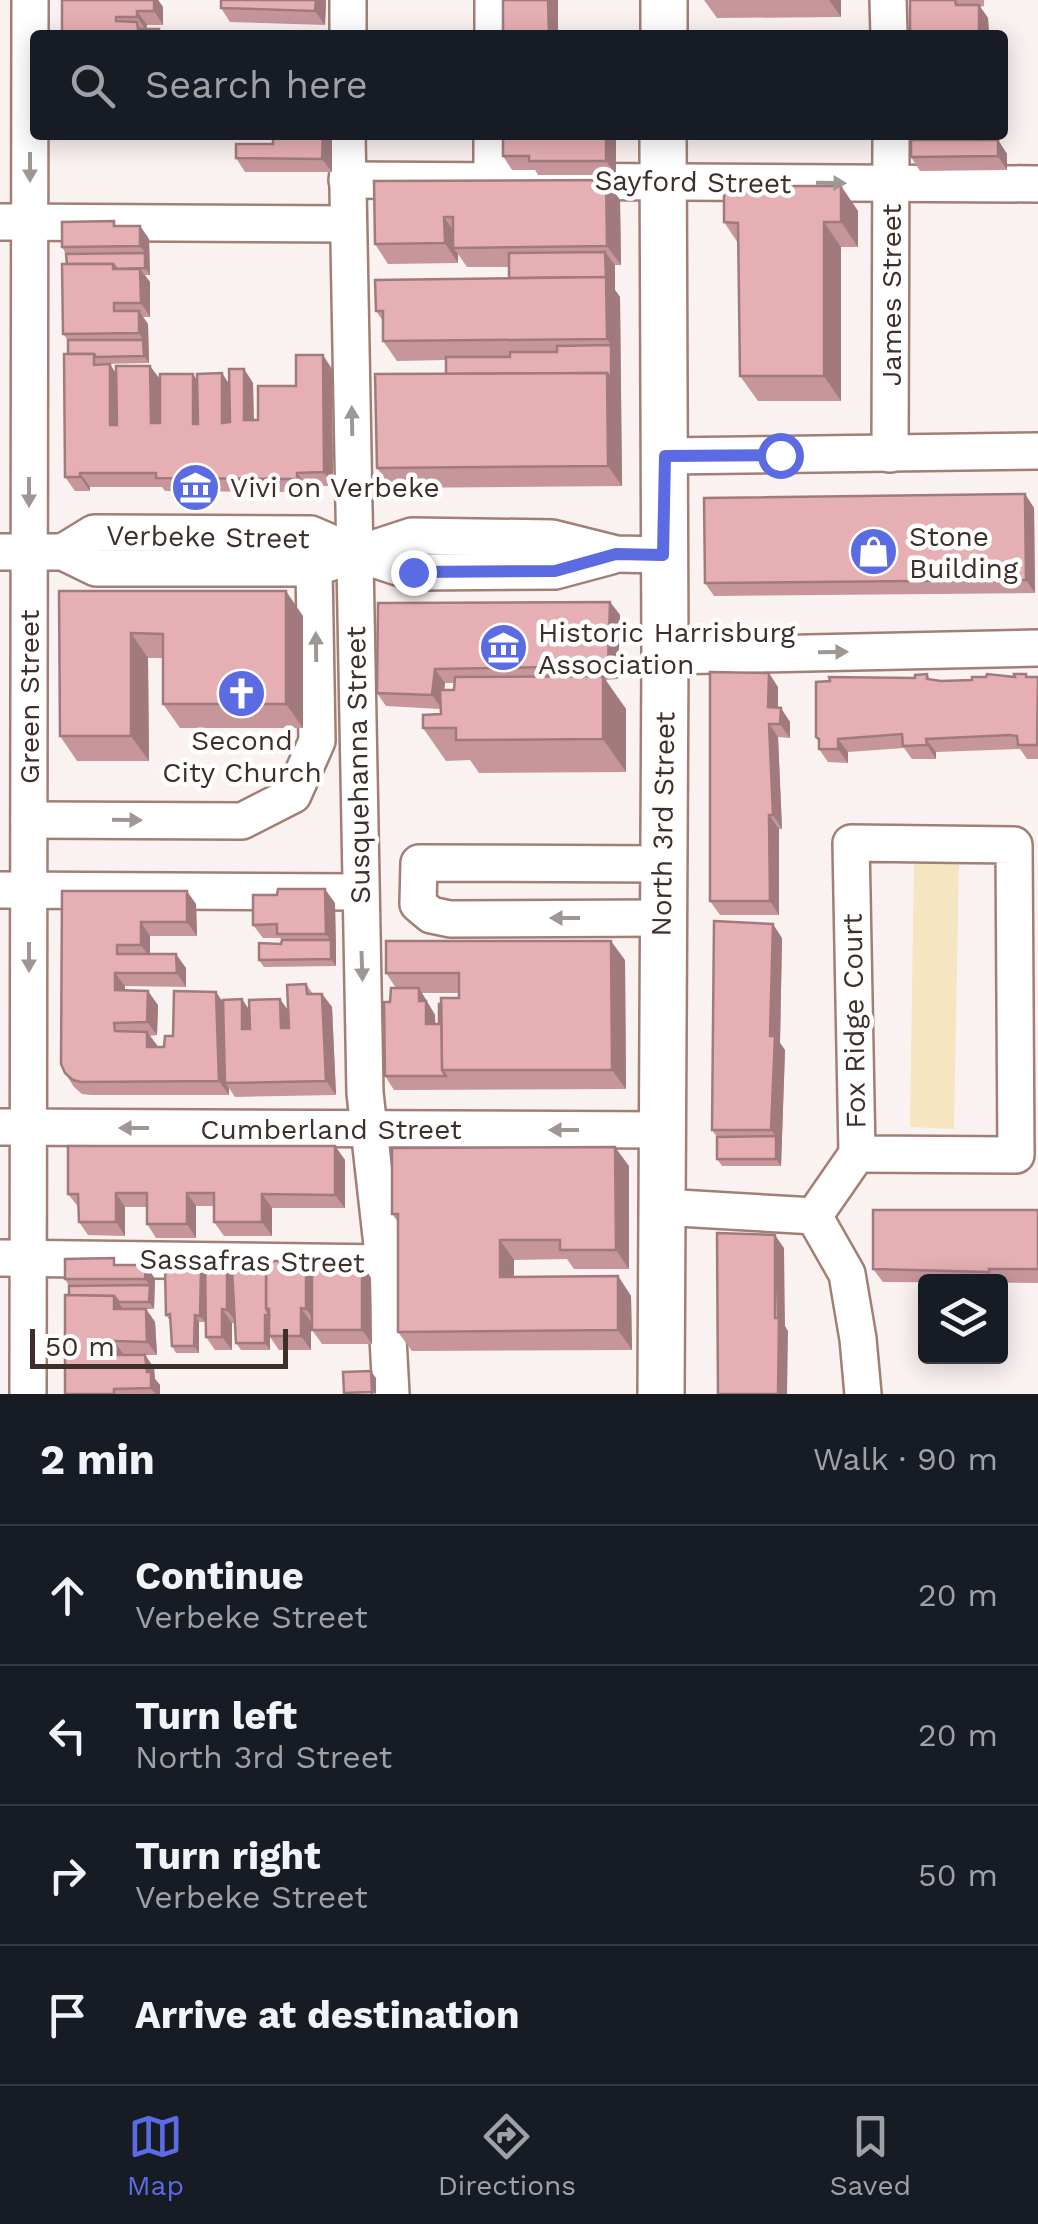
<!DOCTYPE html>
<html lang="en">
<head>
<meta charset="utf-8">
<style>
  body { margin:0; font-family:"Work Sans",sans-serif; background:#242831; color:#f1f3f6 }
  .controls { position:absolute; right:30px; bottom:30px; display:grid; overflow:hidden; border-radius:10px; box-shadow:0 5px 25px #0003 }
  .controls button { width:90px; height:90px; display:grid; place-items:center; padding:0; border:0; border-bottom:2px solid #363941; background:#171b24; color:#f1f3f6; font:50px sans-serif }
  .scale { position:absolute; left:30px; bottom:25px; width:258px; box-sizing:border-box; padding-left:10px; border:5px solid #3e2f2a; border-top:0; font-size:28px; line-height:35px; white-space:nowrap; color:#3e2f2a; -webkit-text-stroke:8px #fff; paint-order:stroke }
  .stop { position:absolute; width:30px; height:30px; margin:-22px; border:8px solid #5b6ce3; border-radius:50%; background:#fff }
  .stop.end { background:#5b6ce3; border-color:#fff; box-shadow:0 2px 10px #0008 }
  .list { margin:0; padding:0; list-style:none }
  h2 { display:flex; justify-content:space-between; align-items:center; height:130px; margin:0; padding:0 40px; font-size:42px }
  h2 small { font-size:32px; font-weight:400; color:#9ea1a6 }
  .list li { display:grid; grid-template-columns:65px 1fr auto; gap:30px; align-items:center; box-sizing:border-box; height:140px; padding:0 40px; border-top:2px solid #363941 }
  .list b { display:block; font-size:38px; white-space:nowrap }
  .list p { margin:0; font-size:32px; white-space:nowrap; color:#9ea1a6 }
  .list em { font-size:32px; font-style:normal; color:#9ea1a6 }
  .icon { flex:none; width:55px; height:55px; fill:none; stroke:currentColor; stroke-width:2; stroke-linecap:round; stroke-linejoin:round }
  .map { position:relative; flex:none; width:1038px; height:1394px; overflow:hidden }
  .search { position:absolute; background:#171b24; box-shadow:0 5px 25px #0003; left:30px; right:30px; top:30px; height:110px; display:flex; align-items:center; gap:25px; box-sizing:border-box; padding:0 35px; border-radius:10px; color:#9ea1a6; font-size:38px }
  .sheet { height:690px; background:#171b24 }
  nav { display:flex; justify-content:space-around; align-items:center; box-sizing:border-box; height:140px; border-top:2px solid #363941; background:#171b24; font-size:28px; color:#9ea1a6 }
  nav a { display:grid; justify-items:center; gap:5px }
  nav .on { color:#5b6ce3 }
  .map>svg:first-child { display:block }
</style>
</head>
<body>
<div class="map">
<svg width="1038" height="1394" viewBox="0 0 1038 1394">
  <rect width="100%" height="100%" fill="#faf2f0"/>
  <polygon fill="#f5e5c1" points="914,858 959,859 954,1129 910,1127"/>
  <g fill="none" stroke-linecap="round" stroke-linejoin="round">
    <defs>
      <g id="minor">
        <polyline points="888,0 889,35"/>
        <polyline points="348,35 348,0"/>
        <polyline points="493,35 493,0"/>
        <polyline points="347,135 365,1093 384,1263 391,1394"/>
        <polyline points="347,180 1038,184"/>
        <polyline points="492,180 492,135"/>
        <polyline points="0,222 348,224"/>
        <polyline points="890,454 891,135"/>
        <polyline points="665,456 1038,451"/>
        <polyline points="0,552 63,552 96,568 314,568 412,536 552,538 616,554 663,555"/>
        <polyline points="63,552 94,533 311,534 355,553 413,572 555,571 611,556"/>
        <polyline points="665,656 1038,648"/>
        <polyline points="29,820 242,821 293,795 317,741 314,568"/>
        <polygon points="851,843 1014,845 1016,1155 857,1154"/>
        <polyline points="0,890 360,892"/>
        <polyline points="662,918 450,919 431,915 418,904 419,863 663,864"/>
        <polyline points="0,1127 662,1130"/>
        <polyline points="661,1207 814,1216 847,1274 858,1339 863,1394"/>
        <polyline points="814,1216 857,1154"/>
        <polyline points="0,1258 384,1263"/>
        <polyline points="28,1394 30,0"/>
      </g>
      <g id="major">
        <polyline points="664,0 664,35"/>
        <polyline points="661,1394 665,656 663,135"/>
      </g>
    </defs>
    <use href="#minor" stroke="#a27f74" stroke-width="40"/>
    <use href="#major" stroke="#a27f74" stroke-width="50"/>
    <use href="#minor" stroke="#fff" stroke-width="35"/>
    <use href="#major" stroke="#fff" stroke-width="45"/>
  </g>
  <g fill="#c6969b" fill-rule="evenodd">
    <polygon points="62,0 158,0 163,7 163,25 147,25 146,29 159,29 163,35 62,35"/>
    <polygon points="326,0 325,25 230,22 221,8"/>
    <polygon points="704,0 841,0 841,17 717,18"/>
    <polygon points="910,0 984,0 984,6 980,7 988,18 989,35 910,35"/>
    <polygon points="273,135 332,135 332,172 245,172 236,158 273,144"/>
    <polygon points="503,135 616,135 616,175 538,175 535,170 512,170 503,156"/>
    <polygon points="915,135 994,135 994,137 987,137 987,140 998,140 1007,154 1007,170 920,171 911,157"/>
    <polygon points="606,180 620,200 621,265 615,265 615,290 620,297 622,486 391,488 377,468 446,374 446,360 397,361 383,341 383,321 376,311 509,278 509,267 467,267 458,254 458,263 388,264 375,244 374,181"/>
    <polygon points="841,186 858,211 858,247 841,247 841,401 758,401 740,376 738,243 724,222"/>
    <polygon points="118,226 140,226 149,239 150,275 145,275 150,282 150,317 143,317 148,324 149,363 101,364 117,374 160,379 197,380 222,373 229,384 244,369 253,383 254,420 258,420 296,386 332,369 333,486 307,486 307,492 165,491 162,487 90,487 90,491 75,491 65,477 68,340 63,334 66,254 62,247"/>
    <polygon points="1025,494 1034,508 1035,593 714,596 705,583"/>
    <polygon points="59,591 303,616 303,728 180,728 163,704 163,658 148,658 149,761 77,761 60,736"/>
    <path d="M610 602 620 615 618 679 605 680 626 709V772L479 773 470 760 446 761 423 728 441 714V709L386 706 377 693ZM445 683H455L454 690H444Z"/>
    <polygon points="927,674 930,679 941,681 1015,677 1026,674 1029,677 1038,677 1038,759 1027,759 1020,749 936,752 936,759 912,759 904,748 848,752 848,763 828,762 819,749 819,742 816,737 915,678"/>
    <polygon points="778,687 778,708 790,722 790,738 778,737 782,829 779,829 779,915 720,915 710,901"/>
    <polygon points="62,891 196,904 197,936 150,936 150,954 186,968 186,987 125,986 125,990 158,1005 157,1035 150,1036 157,1047 164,1047 173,1036 223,1002 242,999 250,1011 288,1010 306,984 313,994 322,994 332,1007 336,1095 235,1097 229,1088 229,1095 91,1095 82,1094 74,1087 65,1073"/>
    <polygon points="335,903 336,966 264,967 259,960 281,944 282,940 280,938 263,938 253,925"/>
    <polygon points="782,938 780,1043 785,1050 781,1166 722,1166 717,1159 717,1137 712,1130"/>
    <path d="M625 960 626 1089 394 1090 385 1076 396 988 386 973ZM422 993H459V998L439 1024H435V1015Z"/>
    <polygon points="335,1146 345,1160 345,1208 272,1208 272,1236 224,1236 214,1222 214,1206 196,1206 196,1238 156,1238 147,1224 147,1207 125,1207 125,1236 88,1235 79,1222 79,1208 68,1194"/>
    <polygon points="629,1166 629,1269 574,1269 567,1259 514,1260 514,1277 618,1276 631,1296 632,1350 412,1351 398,1332 398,1222 392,1214"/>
    <polygon points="1038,1210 1038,1283 883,1282 873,1269"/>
    <polygon points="306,1261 312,1269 362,1264 371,1278 372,1344 322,1344 312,1330 312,1322 311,1322 311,1350 279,1350 270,1337 270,1350 241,1350 236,1343 235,1323 232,1323 232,1350 215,1350 206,1337 205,1322 199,1322 199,1353 176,1353 172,1346 170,1321 166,1315 205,1276 232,1268 266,1267"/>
    <polygon points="118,1265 146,1265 155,1279 154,1309 146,1309 155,1322 157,1355 145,1355 154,1368 155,1379 160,1385 160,1394 65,1394 69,1295 69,1286 65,1279"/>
  </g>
  <g fill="#a17a7e">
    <polygon points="154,0 158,0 163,7 163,25 154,11"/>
    <polygon points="316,0 326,0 325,25 315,11"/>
    <polygon points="548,0 558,0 558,35 549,35"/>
    <polygon points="829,0 841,0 841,17"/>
    <polygon points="979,5 988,18 989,35 979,35"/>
    <polygon points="137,11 147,25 146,30 137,17"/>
    <polygon points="323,135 332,135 332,172 322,159"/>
    <polygon points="606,135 616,135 616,175 606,161"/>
    <polygon points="998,140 1007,154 1007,170 998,156"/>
    <polygon points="606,180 620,200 621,265 607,246"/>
    <polygon points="841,186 858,211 858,247 841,222"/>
    <polygon points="444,217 458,237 453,248 458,254 458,263 445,243"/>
    <polygon points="824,222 841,247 841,401 824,376"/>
    <polygon points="140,226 149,239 150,275 145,268 145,253 140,246"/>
    <polygon points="605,252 615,265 615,290 620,297 622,486 608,466 607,373 611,345 607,339"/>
    <polygon points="140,269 150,282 150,317 141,303"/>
    <polygon points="139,311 148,324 149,363 144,356 143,340 139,333"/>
    <polygon points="323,355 332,369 333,486 324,472"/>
    <polygon points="110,364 119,378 120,438 110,425"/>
    <polygon points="150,366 160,379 160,437 151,423"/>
    <polygon points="244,369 253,383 254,434 244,420"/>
    <polygon points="222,373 231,387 231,436 222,423"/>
    <polygon points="193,374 202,387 203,438 193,424"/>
    <polygon points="80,473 90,487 90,491 80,477"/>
    <polygon points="297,473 307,486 307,492 297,479"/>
    <polygon points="1025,494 1034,508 1035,593 1026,580"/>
    <polygon points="286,591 303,616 303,728 286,704"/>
    <polygon points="610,602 620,615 618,679 608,666"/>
    <polygon points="131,633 148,658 149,761 131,736"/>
    <polygon points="435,669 445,683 442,709 432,695"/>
    <polygon points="769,673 778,687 778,721 768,707"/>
    <polygon points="603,676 626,709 626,772 603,739"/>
    <polygon points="781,708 790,722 790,738 780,724"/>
    <polygon points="769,724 778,737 782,829 773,815"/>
    <polygon points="838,739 848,752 848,763 838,749"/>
    <polygon points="926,739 936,752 936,759 927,745"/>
    <polygon points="769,815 779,829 779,915 770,901"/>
    <polygon points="325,889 335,903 336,947 326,934"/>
    <polygon points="187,891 196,904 197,936 187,922"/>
    <polygon points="141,922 150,936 150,958 141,945"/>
    <polygon points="773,924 782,938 780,1043 785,1050 781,1166 776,1159 776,1136 771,1130 770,1036"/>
    <polygon points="331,940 336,947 336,966 331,959"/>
    <polygon points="611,941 625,960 626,1089 612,1070"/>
    <polygon points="176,954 186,968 186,987 177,973"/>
    <polygon points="115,973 125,986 125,1004 115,990"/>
    <polygon points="419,988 435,1015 436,1037 426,1024 419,1001"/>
    <polygon points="148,991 158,1005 157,1035 147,1022"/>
    <polygon points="216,992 225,1005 225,1083 229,1088 229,1095 219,1081"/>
    <polygon points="322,994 332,1007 336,1095 326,1081"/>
    <polygon points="242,999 251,1013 252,1043 242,1029"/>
    <polygon points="280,999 290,1013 290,1042 281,1028"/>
    <polygon points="147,1032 157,1045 157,1060 147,1047"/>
    <polygon points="335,1146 345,1160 345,1208 335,1195"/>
    <polygon points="615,1147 629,1166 629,1269 616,1250"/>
    <polygon points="116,1193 125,1207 125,1236 116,1222"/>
    <polygon points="187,1193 196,1206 196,1238 187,1224"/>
    <polygon points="262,1194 272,1208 272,1236 262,1222"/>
    <polygon points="775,1235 784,1248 785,1326 788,1331 787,1394 778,1394"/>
    <polygon points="500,1240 514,1260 514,1296 500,1277"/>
    <polygon points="227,1261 237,1274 237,1323 227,1310"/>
    <polygon points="306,1261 316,1274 316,1322 306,1309"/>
    <polygon points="362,1264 371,1278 372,1344 362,1330"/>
    <polygon points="146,1265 155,1279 154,1309 149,1302 150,1285 145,1279"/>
    <polygon points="201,1269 206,1276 205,1322 200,1316"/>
    <polygon points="618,1276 631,1296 632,1350 618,1330"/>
    <polygon points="114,1296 123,1309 114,1309"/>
    <polygon points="301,1308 311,1322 311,1350 301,1336"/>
    <polygon points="146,1309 155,1322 157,1355 147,1342"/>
    <polygon points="222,1309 232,1323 232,1350 222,1337"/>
    <polygon points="195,1315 199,1322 199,1353 194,1346"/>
    <polygon points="265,1315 270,1322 270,1350 265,1343"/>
    <polygon points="114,1341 124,1355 114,1355"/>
    <polygon points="145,1355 154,1368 155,1379 160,1385 160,1394 155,1394 151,1388"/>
    <polygon points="371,1371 376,1378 376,1394 372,1392"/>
  </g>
  <g fill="#e6afb4" stroke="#a17a7e" stroke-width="2.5">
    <polygon points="62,0 154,0 154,11 137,11 137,17 116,17 116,21 137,22 138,29 159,29 159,35 62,35"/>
    <polygon points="221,0 316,0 315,11 221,8"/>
    <polygon points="503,0 548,0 549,35 503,35"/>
    <polygon points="910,0 955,0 956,5 979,5 979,35 910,35"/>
    <polygon points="273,135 323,135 322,159 236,158 236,144 273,144"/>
    <polygon points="503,135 606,135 606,161 529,161 529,156 503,156"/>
    <polygon points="915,135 982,135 983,140 915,140"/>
    <polygon points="911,140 998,140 998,156 911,157"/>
    <polygon points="606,180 607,246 453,248 453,217 444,217 445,243 375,244 374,181"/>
    <polygon points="724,186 841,186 841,222 824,222 824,376 740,376 738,223 724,222"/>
    <polygon points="114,221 114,226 140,226 140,246 62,247 62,222"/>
    <polygon points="605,252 606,277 509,278 509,253"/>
    <polygon points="145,253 145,268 117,269 113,264 67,264 66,254"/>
    <polygon points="62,264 113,264 113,269 140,269 141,303 114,303 114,311 139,311 139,333 63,334"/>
    <polygon points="606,277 607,339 383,341 383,311 376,311 375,280"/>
    <polygon points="68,340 143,340 144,356 96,357 94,354 68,354"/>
    <polygon points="611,345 611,379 607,373 446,374 446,357 510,357 510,352 557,352 557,346"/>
    <polygon points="64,354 94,354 94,365 110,364 110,425 117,425 116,366 150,366 151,423 160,423 160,374 193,374 193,424 198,424 197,374 222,373 222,423 230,422 229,369 244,369 244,420 258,420 258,386 296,386 296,355 323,355 324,472 297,473 297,479 156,478 156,473 80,473 80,477 65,477"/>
    <polygon points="607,373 608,466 377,468 375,374"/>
    <polygon points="1025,494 1026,580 705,583 704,498"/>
    <polygon points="59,591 286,591 286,704 163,704 163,634 131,633 131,736 60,736"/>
    <polygon points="610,602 608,666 435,669 432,695 377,693 378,603"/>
    <polygon points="710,672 769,673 768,707 781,708 780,724 769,724 773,815 769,815 770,901 710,901"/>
    <polygon points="927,674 927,679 941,681 972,680 972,677 986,677 987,674 1015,677 1014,674 1026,674 1026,677 1038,677 1037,745 1018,745 1017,736 1010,735 926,739 927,745 903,746 902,734 838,739 838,749 819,749 819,739 816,737 816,682 830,681 829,677 915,678 915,675"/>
    <polygon points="603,676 603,739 456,740 456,728 423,728 423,715 441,714 440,690 454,690 455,677"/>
    <polygon points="278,889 325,889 326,934 277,934 277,924 253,925 253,895 277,895"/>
    <polygon points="62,891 187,891 187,922 141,922 141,945 117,945 117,954 176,954 177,973 115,973 115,990 148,991 147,1022 114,1023 115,1031 147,1032 147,1047 164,1047 165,1036 173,1036 174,991 216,992 219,1081 81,1082 73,1080 65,1073 61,1064"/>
    <polygon points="714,921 773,924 770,1036 775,1036 771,1130 712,1130"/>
    <polygon points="282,940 331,940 331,959 259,960 259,943 281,944"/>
    <polygon points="386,941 611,941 612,1070 442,1070 441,998 459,998 459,973 386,973"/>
    <polygon points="306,984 307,994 322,994 326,1081 225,1083 223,1000 242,999 242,1029 250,1029 249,1000 280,999 281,1028 289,1028 287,985"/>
    <polygon points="391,988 419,988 419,1001 426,1001 426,1024 439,1024 439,1004 441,1004 442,1070 446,1076 385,1076 384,1002 390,1002"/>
    <polygon points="776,1136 776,1159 717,1159 717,1137"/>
    <polygon points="68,1146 335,1146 335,1195 262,1194 262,1222 214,1222 214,1193 187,1193 187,1224 147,1224 147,1193 116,1193 116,1222 79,1222 78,1194 68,1194"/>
    <polygon points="615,1147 616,1250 560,1250 560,1240 500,1240 500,1277 618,1276 618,1330 398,1332 398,1214 392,1214 392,1148"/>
    <polygon points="873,1210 1038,1210 1038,1269 989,1269 989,1272 873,1269"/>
    <polygon points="717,1233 775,1235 775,1318 779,1318 778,1394 718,1394"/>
    <polygon points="114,1258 114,1265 146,1265 145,1279 65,1279 65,1259"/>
    <polygon points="205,1261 227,1261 227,1310 222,1309 222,1337 206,1337"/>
    <polygon points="266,1261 306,1261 306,1309 301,1308 301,1336 269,1336 269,1309 266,1308"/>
    <rect x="312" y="1264" width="50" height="66"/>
    <polygon points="266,1267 266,1308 269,1315 265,1315 265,1343 236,1343 232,1268"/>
    <polygon points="165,1269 201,1269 200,1316 195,1315 194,1346 172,1346 170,1314 166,1315"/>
    <polygon points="150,1285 149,1302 119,1302 114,1296 69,1295 69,1286"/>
    <polygon points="65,1295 114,1296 114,1309 146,1309 147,1342 114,1341 114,1355 145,1355 147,1372 151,1372 151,1388 114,1389 114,1394 65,1394"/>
    <polygon points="371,1371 372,1392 344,1393 343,1372"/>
  </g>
  <defs><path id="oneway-solid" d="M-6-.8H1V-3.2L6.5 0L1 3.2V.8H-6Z" transform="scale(2.5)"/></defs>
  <g fill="#9e9794">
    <use href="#oneway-solid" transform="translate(30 167) rotate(90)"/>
    <use href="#oneway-solid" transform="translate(831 183) rotate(1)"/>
    <use href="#oneway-solid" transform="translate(352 421) rotate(-91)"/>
    <use href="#oneway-solid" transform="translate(29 492) rotate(90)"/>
    <use href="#oneway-solid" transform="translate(316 647) rotate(-91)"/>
    <use href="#oneway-solid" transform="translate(833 652) rotate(-1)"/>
    <use href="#oneway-solid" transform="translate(127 820) rotate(1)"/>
    <use href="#oneway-solid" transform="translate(565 918) rotate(180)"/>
    <use href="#oneway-solid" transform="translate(29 957) rotate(90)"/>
    <use href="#oneway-solid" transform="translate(362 966) rotate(88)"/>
    <use href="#oneway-solid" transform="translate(134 1128) rotate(-180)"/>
    <use href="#oneway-solid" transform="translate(564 1130) rotate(-180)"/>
  </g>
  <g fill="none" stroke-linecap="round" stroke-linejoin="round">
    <polyline stroke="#5b6ce3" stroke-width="12" points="413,572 555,571 616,554 663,555 665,456 780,455"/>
  </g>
  <defs>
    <symbol id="museum-disc" viewBox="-11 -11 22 22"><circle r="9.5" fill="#5b6ce3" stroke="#fff"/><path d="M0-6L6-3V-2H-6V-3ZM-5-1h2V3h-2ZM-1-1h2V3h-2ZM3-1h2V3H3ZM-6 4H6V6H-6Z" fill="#fff"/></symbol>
    <symbol id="shop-disc" viewBox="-11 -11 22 22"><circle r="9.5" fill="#5b6ce3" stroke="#fff"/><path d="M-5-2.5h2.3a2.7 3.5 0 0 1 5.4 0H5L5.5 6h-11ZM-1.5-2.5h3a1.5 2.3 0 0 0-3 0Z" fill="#fff"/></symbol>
    <symbol id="church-disc" viewBox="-11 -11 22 22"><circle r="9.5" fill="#5b6ce3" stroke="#fff"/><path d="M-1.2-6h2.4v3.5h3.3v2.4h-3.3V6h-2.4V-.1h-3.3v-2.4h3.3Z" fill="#fff"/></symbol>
  </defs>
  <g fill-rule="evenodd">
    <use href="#museum-disc" x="168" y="460" width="55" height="55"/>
    <use href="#shop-disc" x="846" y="524" width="55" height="55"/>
    <use href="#museum-disc" x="476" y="620" width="55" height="55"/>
    <use href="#church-disc" x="214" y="666" width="55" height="55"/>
  </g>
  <g text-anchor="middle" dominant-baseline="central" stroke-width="9" stroke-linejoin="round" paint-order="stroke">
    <g font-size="28" fill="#3e2f2a" stroke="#fff">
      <text transform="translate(693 182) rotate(1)">Sayford Street</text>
      <text transform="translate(891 295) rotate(-90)">James Street</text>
      <text transform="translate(208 537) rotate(1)">Verbeke Street</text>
      <text transform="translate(29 697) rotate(-90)">Green Street</text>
      <text transform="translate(358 765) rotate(-91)">Susquehanna Street</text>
      <text transform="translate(663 824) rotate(-89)">North 3rd Street</text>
      <text transform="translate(854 1021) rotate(-91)">Fox Ridge Court</text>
      <text x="331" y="1129">Cumberland Street</text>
      <text transform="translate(252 1261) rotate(1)">Sassafras Street</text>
    </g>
    <g font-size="28" fill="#3e2f2a" stroke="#fff" text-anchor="start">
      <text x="230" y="487">Vivi on Verbeke</text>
      <text x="909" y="536">Stone<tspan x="909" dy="32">Building</tspan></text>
      <text x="538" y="632">Historic Harrisburg<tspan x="538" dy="32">Association</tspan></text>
      <text x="242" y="740" text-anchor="middle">Second<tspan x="242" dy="32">City Church</tspan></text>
    </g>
  </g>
</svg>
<div class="controls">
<button><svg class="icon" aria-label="layers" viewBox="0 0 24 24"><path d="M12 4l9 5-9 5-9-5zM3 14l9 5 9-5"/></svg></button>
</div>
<div class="scale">50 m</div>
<div class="stop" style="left:780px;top:455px"></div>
<div class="stop end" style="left:413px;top:572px"></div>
<div class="search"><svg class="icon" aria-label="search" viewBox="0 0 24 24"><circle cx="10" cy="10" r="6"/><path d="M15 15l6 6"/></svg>Search here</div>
</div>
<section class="sheet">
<h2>2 min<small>Walk · 90 m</small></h2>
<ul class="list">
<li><svg class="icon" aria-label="ahead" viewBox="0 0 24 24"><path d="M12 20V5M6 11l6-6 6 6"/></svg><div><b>Continue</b><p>Verbeke Street</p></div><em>20 m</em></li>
<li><svg class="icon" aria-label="left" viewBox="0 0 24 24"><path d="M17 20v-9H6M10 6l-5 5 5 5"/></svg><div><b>Turn left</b><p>North 3rd Street</p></div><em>20 m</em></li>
<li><svg class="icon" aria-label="right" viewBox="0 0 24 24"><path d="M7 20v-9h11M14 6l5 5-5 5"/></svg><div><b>Turn right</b><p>Verbeke Street</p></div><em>50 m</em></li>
<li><svg class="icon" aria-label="arrive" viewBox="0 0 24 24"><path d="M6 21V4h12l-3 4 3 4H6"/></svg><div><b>Arrive at destination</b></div></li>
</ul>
</section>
<nav>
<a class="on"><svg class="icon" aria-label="map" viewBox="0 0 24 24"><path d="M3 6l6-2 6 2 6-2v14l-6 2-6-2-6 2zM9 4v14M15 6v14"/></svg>Map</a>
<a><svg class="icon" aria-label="directions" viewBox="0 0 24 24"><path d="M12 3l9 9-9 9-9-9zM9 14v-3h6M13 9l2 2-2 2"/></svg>Directions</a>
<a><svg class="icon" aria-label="saved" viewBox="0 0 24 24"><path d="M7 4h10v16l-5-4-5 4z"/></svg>Saved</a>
</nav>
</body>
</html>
